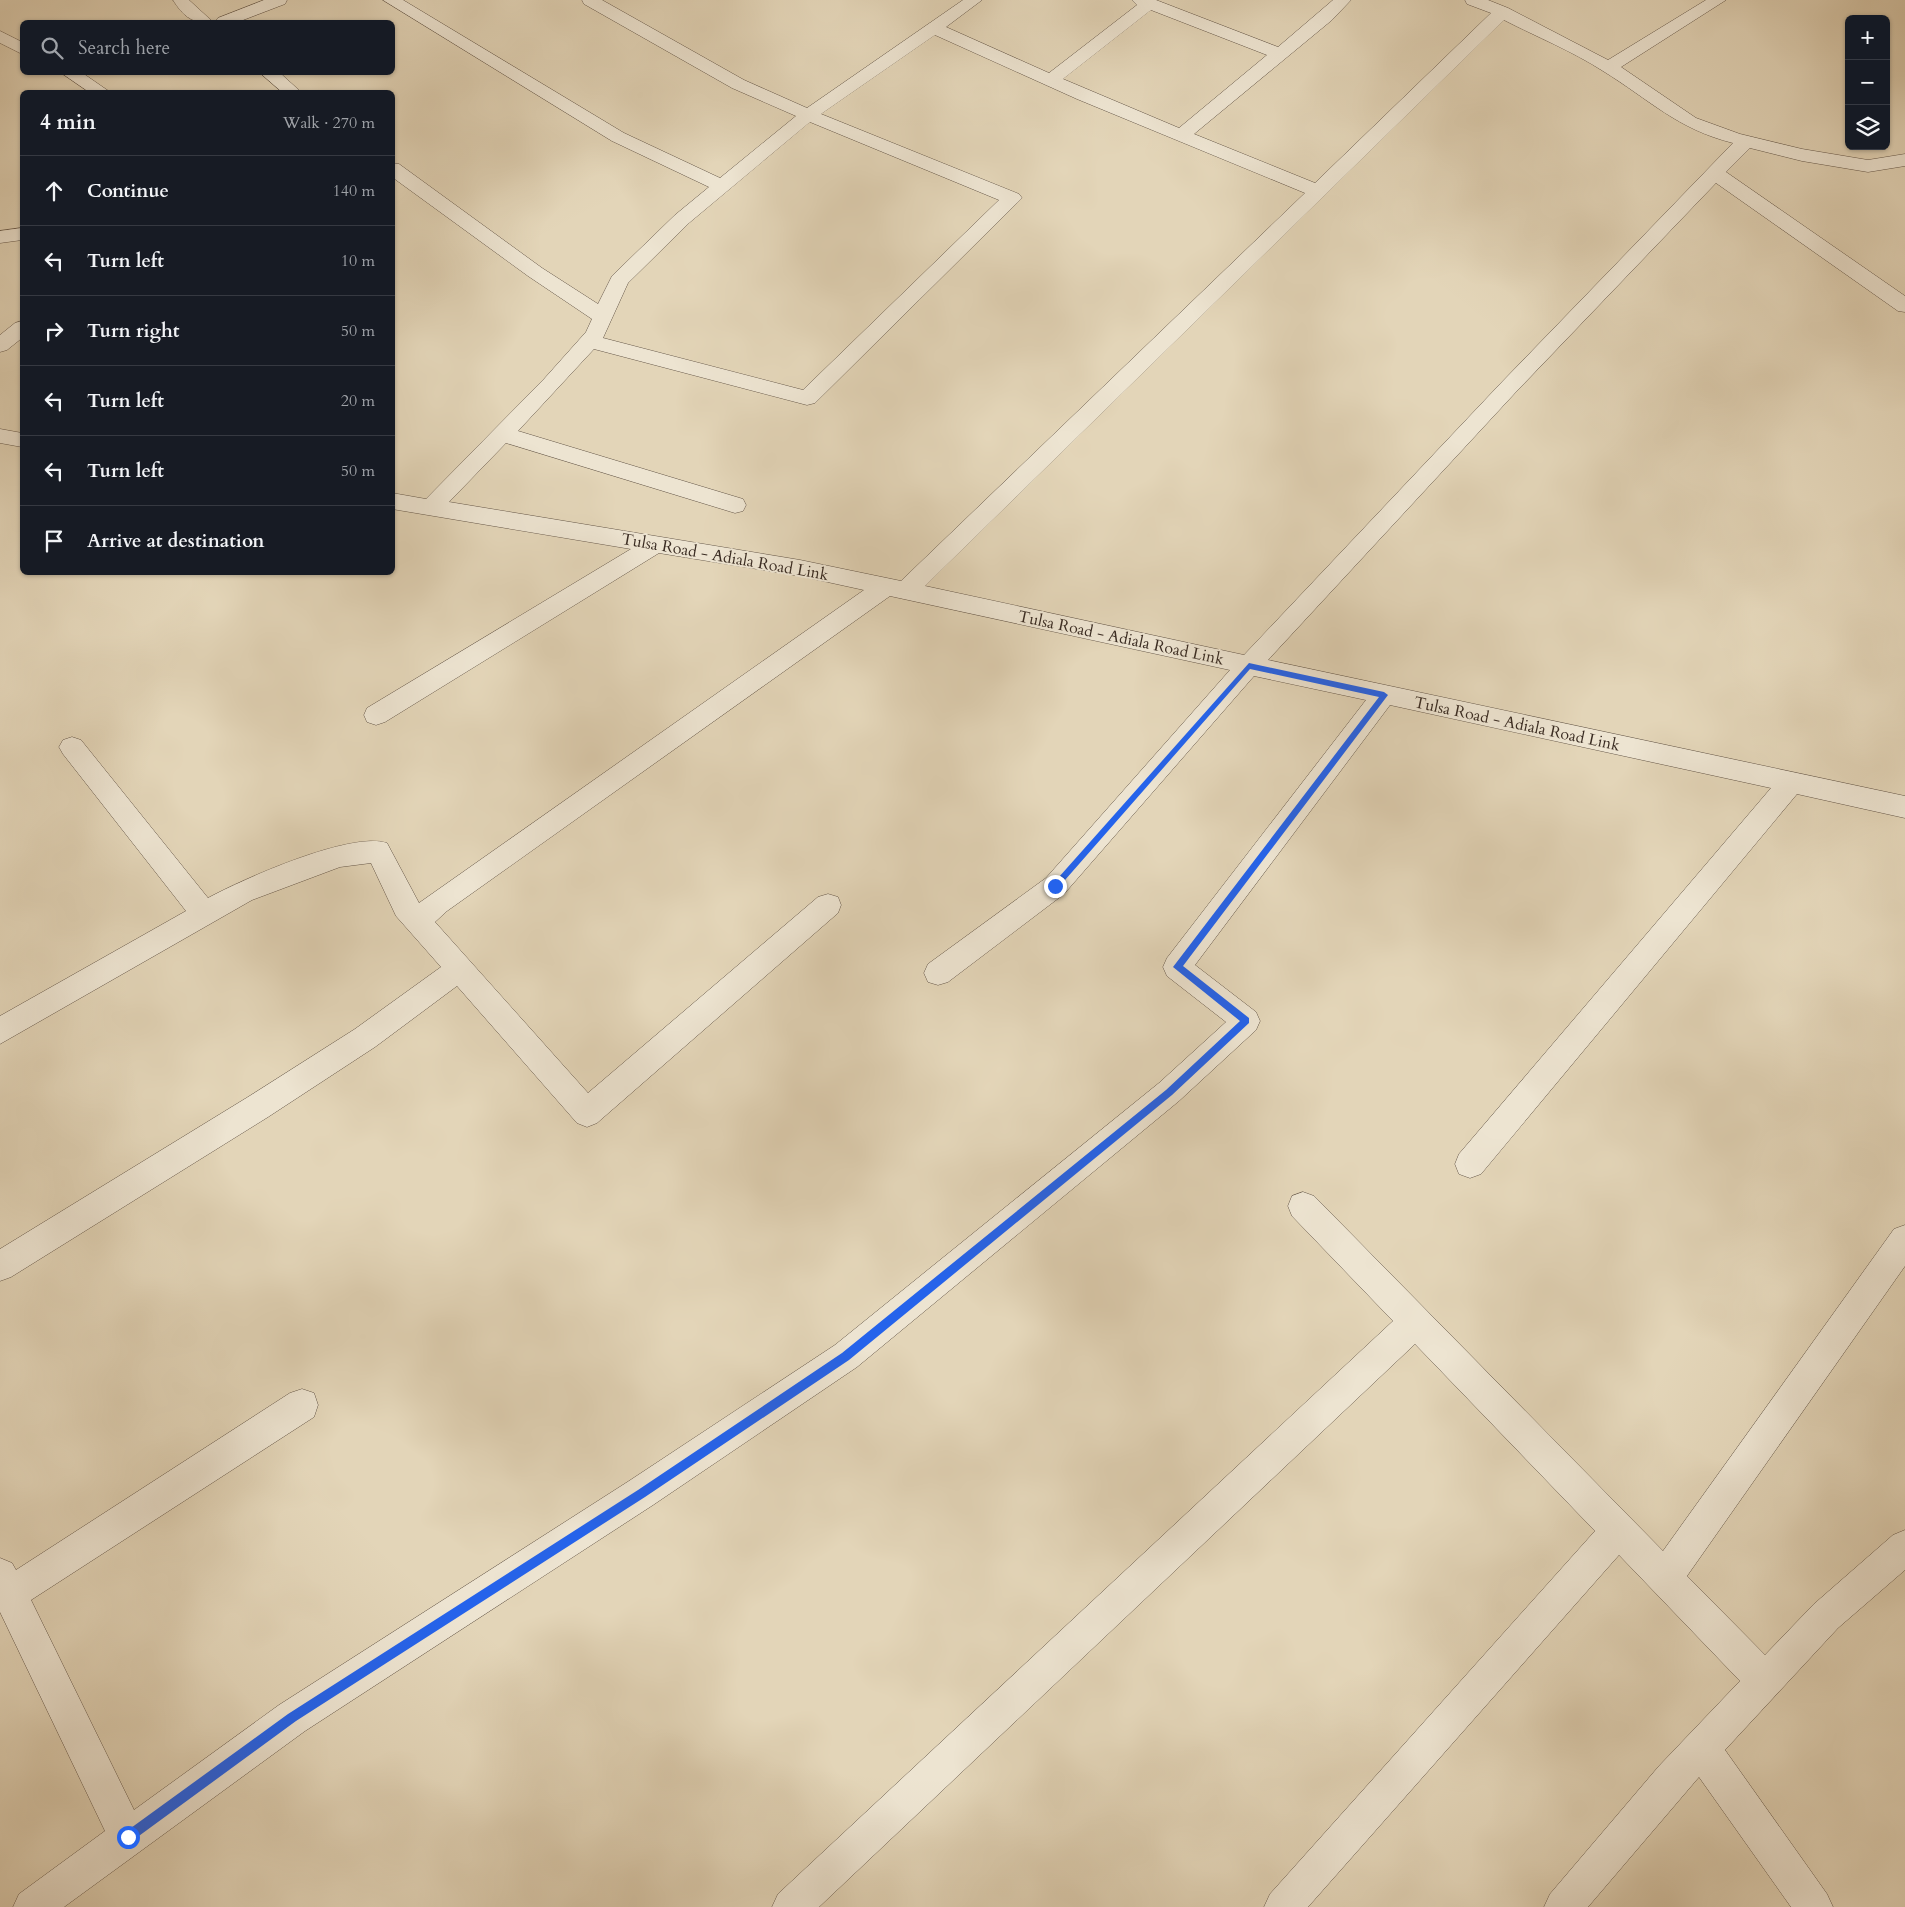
<!DOCTYPE html>
<html lang="en">
<head>
<meta charset="utf-8">
<style>
  body { margin:0; font-family:Cardo,serif; background:#20242c; color:#f1f3f6 }
  .controls { position:absolute; right:15px; top:15px; display:grid; overflow:hidden; border-radius:8px; box-shadow:0 1px 4px #0004 }
  .controls button { width:45px; height:45px; display:grid; place-items:center; padding:0; border:0; border-bottom:1px solid #363941; background:#171b24; color:#f1f3f6; font:25px sans-serif }
  .stop { position:absolute; width:15px; height:15px; margin:-11px; border:4px solid #2563eb; border-radius:50%; background:#fff }
  .stop.end { background:#2563eb; border-color:#fff; box-shadow:0 1px 5px #0008 }
  .list { margin:0; padding:0; list-style:none }
  h2 { display:flex; justify-content:space-between; align-items:center; height:65px; margin:0; padding:0 20px; font-size:21px }
  h2 small { font-size:16px; font-weight:400; color:#9ea1a6 }
  .list li { display:grid; grid-template-columns:32px 1fr auto; gap:15px; align-items:center; box-sizing:border-box; height:70px; padding:0 20px; border-top:1px solid #363941 }
  .list b { display:block; font-size:19px; white-space:nowrap }
  .list em { font-size:16px; font-style:normal; color:#9ea1a6 }
  .icon { flex:none; width:28px; height:28px; fill:none; stroke:currentColor; stroke-width:2; stroke-linecap:round; stroke-linejoin:round }
  .map { position:relative; flex:none; width:1905px; height:1907px; overflow:hidden }
  .search { position:absolute; background:#171b24; box-shadow:0 1px 4px #0004; left:20px; top:20px; width:375px; height:55px; display:flex; align-items:center; gap:12px; box-sizing:border-box; padding:0 18px; border-radius:8px; color:#9ea1a6; font-size:19px }
  .panel { position:absolute; background:#171b24; box-shadow:0 1px 4px #0004; left:20px; top:90px; width:375px; height:485px; border-radius:8px }
  .map>svg:first-child { display:block }
</style>
</head>
<body>
<div class="map">
<svg width="1905" height="1907" viewBox="0 0 1905 1907">
  <rect width="100%" height="100%" fill="#e3d5b8"/>
  <filter id="stains"><feTurbulence type="fractalNoise" baseFrequency=".004" numOctaves="4"/><feColorMatrix values="0 0 0 0 .2 0 0 0 0 .09 0 0 0 0 .02 0 0 0 .5 -.17"/></filter>
  <radialGradient id="worn" r=".72"><stop offset=".6" stop-color="#630" stop-opacity="0"/><stop offset="1" stop-color="#630" stop-opacity=".3"/></radialGradient>
  <g fill="none" stroke-linecap="round" stroke-linejoin="round">
    <defs>
      <g id="minor">
        <path d="M173 0H189L213 22C193 25 183 16 173 0Z"/>
        <polygon points="264,0 287,0 285,4 238,22 215,22 218,18"/>
        <path d="M383 0H403L624 133 720 178 796 116 732 88 584 4 582 0H602L744 80 807 108 963 0H982L946 27 1049 73 1137 5 1132 0H1156L1278 47 1333 0H1351L1332 20 1194 134 1315 183 1491 13 1467 4 1465 0H1488L1508 8 1608 60 1706 0H1726L1621 67 1696 118 1740 134 1802 149 1868 160 1905 154V166L1868 172 1802 161 1750 148 1726 172 1905 296V312L1898 311 1716 183 1515 393 1268 660 1905 796V818L1797 794 1481 1174 1470 1178 1459 1174 1455 1164 1459 1154 1771 788 1390 705 1195 965 1256 1012 1260 1021 1256 1030 1179 1101 857 1367 653 1505 305 1731 64 1907H13L19 1894 105 1831 0 1612V1558L12 1563 16 1570 290 1393 302 1389 314 1393 318 1405 314 1417 31 1600 134 1810 279 1705 629 1481 835 1345 1159 1083 1226 1022 1167 976 1163 967 1167 958 1366 700 1254 676 1064 894 948 982 938 985 928 982 924 973 928 964 1046 878 1230 670 890 596 447 911 435 922 588 1093 818 897 828 894 838 897 841 905 838 913 597 1123 587 1127 577 1123 457 986 375 1047 268 1117 11 1277 0 1281V1249L248 1097 355 1029 441 967 396 916 371 863 340 867 252 900 0 1044V1016L186 911 63 754 59 747 63 740 72 737 81 740 208 898C243 879 351 831 387 843L419 903 864 590 800 576 659 553 385 722 376 725 367 722 364 715 367 708 631 549 392 509V493L426 499 544 379 586 332 592 319 528 276 392 177V163L399 164 542 268 598 304 612 276 675 215 709 187 612 141ZM1151 10 1267 55 1179 128 1063 79ZM1504 20C1537 37 1572 51 1603 71 1650 100 1677 129 1733 143L1501 383 1244 655 925 586ZM935 35 1077 99 1305 193 901 581 800 560 449 502 506 443 735 513 743 511 746 505 743 499 518 431 594 349 807 405 815 403 1022 198 1019 194 821 114ZM810 122 999 200 803 390 603 338 628 283 689 223Z"/>
        <polygon points="0,31 22,42 22,54 0,43"/>
        <polygon points="60,72 81,72 110,92 89,92"/>
        <polygon points="259,72 279,72 301,92 282,92"/>
        <polygon points="22,228 22,240 0,243 0,231"/>
        <polygon points="22,321 22,338 7,350 0,352 0,335 15,323"/>
        <polygon points="0,429 22,433 22,447 0,443"/>
        <polygon points="1303,1192 1314,1196 1663,1551 1894,1229 1905,1225 1905,1266 1687,1576 1765,1655 1814,1604 1893,1535 1905,1530 1905,1570 1838,1628 1725,1750 1827,1894 1833,1907 1791,1907 1699,1777 1588,1907 1544,1907 1550,1894 1659,1766 1740,1681 1619,1555 1308,1907 1264,1907 1270,1894 1595,1531 1415,1344 819,1907 772,1907 778,1894 1393,1321 1292,1216 1288,1206 1292,1196"/>
      </g>
    </defs>
    <use href="#minor" stroke="#645648" stroke-width="1"/>
    <use href="#minor" fill="#ede4d1" fill-rule="evenodd"/>
  </g>
  <polygon fill="#2563eb" points="1249,663 1384,692 1388,695 1183,966 1249,1018 1249,1023 1172,1095 849,1360 645,1497 296,1721 132,1841 124,1841 124,1833 288,1714 638,1490 842,1353 1166,1090 1240,1021 1173,967 1379,697 1250,669 1058,888 1052,888 1051,886"/>
  <g text-anchor="middle" dominant-baseline="central" stroke-width="4" stroke-linejoin="round" paint-order="stroke">
    <g font-size="16" fill="#3a2c23" stroke="#ede4d1">
      <text transform="translate(725 557) rotate(10)">Tulsa Road - Adiala Road Link</text>
      <text transform="translate(1121 638) rotate(12)">Tulsa Road - Adiala Road Link</text>
      <text transform="translate(1517 724) rotate(12)">Tulsa Road - Adiala Road Link</text>
    </g>
  </g>
  <rect width="100%" height="100%" filter="url(#stains)"/>
  <rect width="100%" height="100%" fill="url(#worn)"/>
</svg>
<div class="controls">
<button>+</button>
<button>−</button>
<button><svg class="icon" aria-label="layers" viewBox="0 0 24 24"><path d="M12 4l9 5-9 5-9-5zM3 14l9 5 9-5"/></svg></button>
</div>
<div class="stop" style="left:128px;top:1837px"></div>
<div class="stop end" style="left:1055px;top:886px"></div>
<div class="search"><svg class="icon" aria-label="search" viewBox="0 0 24 24"><circle cx="10" cy="10" r="6"/><path d="M15 15l6 6"/></svg>Search here</div>
<section class="panel">
<h2>4 min<small>Walk · 270 m</small></h2>
<ul class="list">
<li><svg class="icon" aria-label="ahead" viewBox="0 0 24 24"><path d="M12 20V5M6 11l6-6 6 6"/></svg><div><b>Continue</b></div><em>140 m</em></li>
<li><svg class="icon" aria-label="left" viewBox="0 0 24 24"><path d="M17 20v-9H6M10 6l-5 5 5 5"/></svg><div><b>Turn left</b></div><em>10 m</em></li>
<li><svg class="icon" aria-label="right" viewBox="0 0 24 24"><path d="M7 20v-9h11M14 6l5 5-5 5"/></svg><div><b>Turn right</b></div><em>50 m</em></li>
<li><svg class="icon" aria-label="left" viewBox="0 0 24 24"><path d="M17 20v-9H6M10 6l-5 5 5 5"/></svg><div><b>Turn left</b></div><em>20 m</em></li>
<li><svg class="icon" aria-label="left" viewBox="0 0 24 24"><path d="M17 20v-9H6M10 6l-5 5 5 5"/></svg><div><b>Turn left</b></div><em>50 m</em></li>
<li><svg class="icon" aria-label="arrive" viewBox="0 0 24 24"><path d="M6 21V4h12l-3 4 3 4H6"/></svg><div><b>Arrive at destination</b></div></li>
</ul>
</section>
</div>
</body>
</html>
